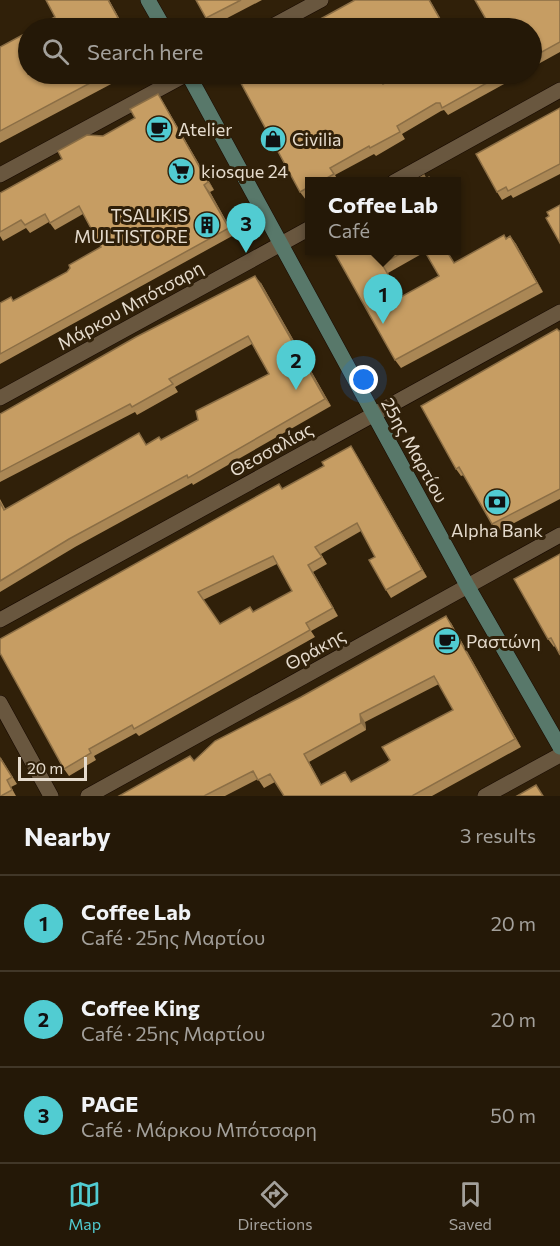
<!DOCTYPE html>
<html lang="en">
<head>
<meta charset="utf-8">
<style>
  body { margin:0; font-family:Commissioner,sans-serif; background:#302515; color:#f1f3f6 }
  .scale { position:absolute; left:18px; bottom:15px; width:69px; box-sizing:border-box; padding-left:6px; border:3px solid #e5dbcd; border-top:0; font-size:16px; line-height:21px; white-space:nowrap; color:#e5dbcd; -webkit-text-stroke:4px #302009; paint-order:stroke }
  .you { position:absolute; left:364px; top:380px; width:21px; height:21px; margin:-15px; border:4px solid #fff; border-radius:50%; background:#1a73e8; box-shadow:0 0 0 9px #1a73e833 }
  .badge { display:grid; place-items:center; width:39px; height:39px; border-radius:50%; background:#51ccd2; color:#111; font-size:20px; font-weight:700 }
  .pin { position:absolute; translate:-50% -50px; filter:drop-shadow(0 2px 3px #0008) }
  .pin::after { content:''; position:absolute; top:32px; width:21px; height:18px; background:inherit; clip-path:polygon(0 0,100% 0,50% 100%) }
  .popup { position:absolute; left:305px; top:177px; width:156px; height:78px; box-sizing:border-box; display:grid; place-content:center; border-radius:0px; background:#241807; filter:drop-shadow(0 2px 4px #0005); font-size:20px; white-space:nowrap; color:#a3a09b }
  .popup b { font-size:22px; color:#f1f3f6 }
  .popup::after { content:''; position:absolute; left:50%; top:100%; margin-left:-12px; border:12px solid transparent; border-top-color:#241807 }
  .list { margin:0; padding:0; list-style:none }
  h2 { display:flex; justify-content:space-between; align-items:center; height:78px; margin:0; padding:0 24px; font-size:26px }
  h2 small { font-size:20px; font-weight:400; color:#a3a09b }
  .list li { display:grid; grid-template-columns:39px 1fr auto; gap:18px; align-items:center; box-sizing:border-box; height:96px; padding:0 24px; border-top:2px solid #413728 }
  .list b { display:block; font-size:22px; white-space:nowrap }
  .list p { margin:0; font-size:20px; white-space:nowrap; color:#a3a09b }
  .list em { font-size:20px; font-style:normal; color:#a3a09b }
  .icon { flex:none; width:33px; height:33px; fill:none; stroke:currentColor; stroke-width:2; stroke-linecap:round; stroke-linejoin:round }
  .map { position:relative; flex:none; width:560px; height:796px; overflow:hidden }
  .search { position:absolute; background:#241807; box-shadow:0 2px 4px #0004; left:18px; right:18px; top:18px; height:66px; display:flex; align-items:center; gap:15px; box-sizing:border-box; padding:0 21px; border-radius:33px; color:#a3a09b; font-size:22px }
  .sheet { height:366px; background:#241807 }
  nav { display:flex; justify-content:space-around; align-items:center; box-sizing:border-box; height:84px; border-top:2px solid #413728; background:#241807; font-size:16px; color:#a3a09b }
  nav a { display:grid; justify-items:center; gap:3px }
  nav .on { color:#51ccd2 }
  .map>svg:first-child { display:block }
</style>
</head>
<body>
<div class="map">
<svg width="560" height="796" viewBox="0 0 560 796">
  <rect width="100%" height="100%" fill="#302009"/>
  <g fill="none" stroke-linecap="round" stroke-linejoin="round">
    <defs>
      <g id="street">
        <polyline points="269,28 321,0"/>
        <polyline points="0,175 187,74"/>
        <polyline points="394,182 560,90"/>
        <polyline points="0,398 310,228"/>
        <polyline points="0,620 560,312"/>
        <polyline points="0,703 51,796"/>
        <polyline points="88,796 560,535"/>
        <polyline points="485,796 560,755"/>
      </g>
      <g id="secondary">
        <polyline points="148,0 164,28"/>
        <polyline points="188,74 468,587 560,747"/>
      </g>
    </defs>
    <use href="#street" stroke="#170900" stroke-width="16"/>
    <use href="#secondary" stroke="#170900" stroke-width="16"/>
    <use href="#street" stroke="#69573f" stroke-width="15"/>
    <use href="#secondary" stroke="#58786a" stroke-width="15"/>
  </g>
  <g fill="#aa8755" fill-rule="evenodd">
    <polygon points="109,0 124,27 122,28 35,28"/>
    <polygon points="196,0 262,0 212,26"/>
    <polygon points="560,0 560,52 531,68 531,28"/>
    <polygon points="0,47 28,74 130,74 0,143"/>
    <polygon points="401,74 522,74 448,115 444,110 441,111 402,134 405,139 376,156 374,154 335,175 339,182 309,182 309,198 306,200 300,192 383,84"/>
    <polygon points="158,94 163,102 214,190 210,192 234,235 0,364 0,303 13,301 67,272 101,247 83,214 55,230 49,222 30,233 26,228 3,241 0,236 0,193 135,118"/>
    <polygon points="560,108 560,174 513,198 511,195 502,200 497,192"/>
    <path d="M510 236 516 244 543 292 401 368 395 360 333 250H447L454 263ZM425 252 439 276 401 297 388 273Z"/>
    <polygon points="261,283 331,406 193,485 192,483 75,547 0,592 0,499 6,510 147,444 161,440 198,420 269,374 252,344 175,387 178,392 137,415 135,412 0,482 0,414"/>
    <polygon points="559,331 560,331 560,499 497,532 464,475 461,476 456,469"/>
    <path d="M356 454 427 577 391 598 386 590 375 557 361 531 321 554 327 564 313 572 338 616 311 631 315 637 139 736 136 733 94 756 96 760 69 776 64 769 0 653 283 489ZM277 564 292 591 254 612 250 607 220 624 203 600Z"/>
    <polygon points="560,554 555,646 554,647 548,639"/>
    <path d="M451 623 521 747 432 796H284L275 782 264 788 258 779 225 796H119L190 756 194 761ZM439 684 453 710 386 763 351 782 321 785 309 762 366 730 365 722Z"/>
    <polygon points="1,758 17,784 11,787 16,796 0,796"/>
  </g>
  <g fill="#8b6e45">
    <polygon points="108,0 109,0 124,27 118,18"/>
    <polygon points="429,0 430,0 446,28 445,28"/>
    <polygon points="158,94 163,102 214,190 208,182"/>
    <polygon points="204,185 210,192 234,235 229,228"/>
    <polygon points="510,236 516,244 543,292 537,283"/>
    <polygon points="255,276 261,283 331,406 325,399"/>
    <polygon points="351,446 356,454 427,577 422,570"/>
    <polygon points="308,565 313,572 338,616 333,608"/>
    <polygon points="446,616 451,623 521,747 515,739"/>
    <polygon points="360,714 365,722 366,730 361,723"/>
    <polygon points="304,754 309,762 326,793 321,785"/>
  </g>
  <g fill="#c69d63" stroke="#8b6e45" stroke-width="1.5" fill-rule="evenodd">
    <polygon points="46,0 108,0 118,18 114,20 118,28 35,28 55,17"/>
    <polygon points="196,0 241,0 206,18"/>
    <polygon points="355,0 429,0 445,28 304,28"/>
    <polygon points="475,0 560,0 560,42 531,58 531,28 474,28 487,21"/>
    <polygon points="28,32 28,74 107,74 0,131 0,47"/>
    <polygon points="236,74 376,74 383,84 401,74 503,74 442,108 440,103 436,103 397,126 400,132 370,148 369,146 330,168 334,174 320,182 309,182 309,187 300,192"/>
    <polygon points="158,94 208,182 204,185 229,228 0,354 0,303 11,297 13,301 67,272 70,268 69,265 101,247 79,206 50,223 45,214 25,225 21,220 0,232 0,193 62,159 58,151 87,135 103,136 135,118 130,109"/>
    <polygon points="560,108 560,164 508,191 506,187 497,192 476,154"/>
    <polygon points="424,175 426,179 429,177 432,182 413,182"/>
    <polygon points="560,205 560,243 546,218 549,216 547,212"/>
    <polygon points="504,235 506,239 510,236 537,283 395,360 333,250 407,250 382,264 401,297 439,276 424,250 446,250 454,263"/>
    <polygon points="255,276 325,399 188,478 187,475 69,539 0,581 0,502 4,510 139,433 146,445 159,437 161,440 198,420 196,411 269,374 248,336 169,379 173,384 132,407 130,404 0,472 0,414 136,337"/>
    <polygon points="557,329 559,331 560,331 560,489 492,524 459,467 456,469 421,406"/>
    <path d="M351 446 422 570 386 590 369 560 375 557 357 523 315 547 322 557 308 565 333 608 306 623 310 630 134 729 132 725 89 749 91 753 64 769 0 653V639L279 484 282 489 324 466 322 462ZM273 556 292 591 253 612 250 607 220 624 198 592Z"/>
    <polygon points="560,554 560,655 551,638 548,639 514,579"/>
    <path d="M446 616 515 739 412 796H284L270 774 258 780 253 771 204 796H119L190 756 194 761 215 741 301 697ZM434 676 453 710 382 747 390 760 386 763 351 782 345 772 321 785 304 754 361 723 360 714Z"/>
    <polygon points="0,758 12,777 7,780 12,790 1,796 0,796"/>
    <polygon points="536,785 543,796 517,796"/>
  </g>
  <defs>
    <symbol id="cafe-disc" viewBox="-11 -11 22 22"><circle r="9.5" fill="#51ccd2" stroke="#302009"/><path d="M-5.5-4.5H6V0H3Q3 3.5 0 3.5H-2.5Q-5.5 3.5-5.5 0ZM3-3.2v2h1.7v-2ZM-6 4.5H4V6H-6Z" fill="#111"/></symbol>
    <symbol id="shop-disc" viewBox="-11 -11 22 22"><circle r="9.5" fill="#51ccd2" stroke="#302009"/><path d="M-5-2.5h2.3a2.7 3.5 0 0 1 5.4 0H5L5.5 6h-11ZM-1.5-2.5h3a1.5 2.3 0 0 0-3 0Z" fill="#111"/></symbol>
    <symbol id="supermarket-disc" viewBox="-11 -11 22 22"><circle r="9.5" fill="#51ccd2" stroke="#302009"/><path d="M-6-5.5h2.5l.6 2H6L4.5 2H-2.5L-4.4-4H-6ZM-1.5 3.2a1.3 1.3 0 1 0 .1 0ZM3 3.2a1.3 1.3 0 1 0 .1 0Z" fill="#111"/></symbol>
    <symbol id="building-disc" viewBox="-11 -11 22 22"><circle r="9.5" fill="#51ccd2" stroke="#302009"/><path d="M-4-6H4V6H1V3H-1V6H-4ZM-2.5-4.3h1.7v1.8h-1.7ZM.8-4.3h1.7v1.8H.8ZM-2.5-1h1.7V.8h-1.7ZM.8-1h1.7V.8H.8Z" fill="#111"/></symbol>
    <symbol id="bank-disc" viewBox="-11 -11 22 22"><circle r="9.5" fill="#51ccd2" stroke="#302009"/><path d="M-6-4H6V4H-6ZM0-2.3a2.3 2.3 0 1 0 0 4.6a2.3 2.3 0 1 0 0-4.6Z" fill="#111"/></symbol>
  </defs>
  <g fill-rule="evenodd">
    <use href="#cafe-disc" x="144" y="114" width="30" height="30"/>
    <use href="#shop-disc" x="258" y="124" width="30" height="30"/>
    <use href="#supermarket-disc" x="166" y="156" width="30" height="30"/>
    <use href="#building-disc" x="192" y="210" width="30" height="30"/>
    <use href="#bank-disc" x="482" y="487" width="30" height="30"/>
    <use href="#cafe-disc" x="432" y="626" width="30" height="30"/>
  </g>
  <g text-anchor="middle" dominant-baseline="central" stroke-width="6" stroke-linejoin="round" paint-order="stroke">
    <g font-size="18" fill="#e5dbcd" stroke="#302009" text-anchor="start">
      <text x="178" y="129">Atelier</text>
      <text x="292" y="139">Civilia</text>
      <text x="201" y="171">kiosque 24</text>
      <text x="188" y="215" text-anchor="end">TSALIKIS<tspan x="188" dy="21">MULTISTORE</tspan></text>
      <text x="497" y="530" text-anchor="middle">Alpha Bank</text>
      <text x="466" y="641">Ραστώνη</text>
    </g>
    <g font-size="18" fill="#e5dbcd" stroke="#302009">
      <text transform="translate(130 305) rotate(-29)">Μάρκου Μπότσαρη</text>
      <text transform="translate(271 449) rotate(-29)">Θεσσαλίας</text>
      <text transform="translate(415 450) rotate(61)">25ης Μαρτίου</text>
      <text transform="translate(315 649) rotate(-29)">Θράκης</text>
    </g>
  </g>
</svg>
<div class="scale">20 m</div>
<div class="you"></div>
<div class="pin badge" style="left:383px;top:324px">1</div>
<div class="popup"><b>Coffee Lab</b>Café</div>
<div class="pin badge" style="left:296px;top:390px">2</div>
<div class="pin badge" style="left:246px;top:253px">3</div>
<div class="search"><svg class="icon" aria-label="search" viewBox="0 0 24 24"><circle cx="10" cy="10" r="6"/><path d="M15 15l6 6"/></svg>Search here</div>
</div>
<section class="sheet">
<h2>Nearby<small>3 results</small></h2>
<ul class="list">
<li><span class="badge">1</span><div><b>Coffee Lab</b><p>Café · 25ης Μαρτίου</p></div><em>20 m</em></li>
<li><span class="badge">2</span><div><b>Coffee King</b><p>Café · 25ης Μαρτίου</p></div><em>20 m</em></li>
<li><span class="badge">3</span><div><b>PAGE</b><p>Café · Μάρκου Μπότσαρη</p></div><em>50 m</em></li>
</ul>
</section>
<nav>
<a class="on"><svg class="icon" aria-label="map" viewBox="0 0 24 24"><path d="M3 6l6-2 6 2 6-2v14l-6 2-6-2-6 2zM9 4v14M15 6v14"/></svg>Map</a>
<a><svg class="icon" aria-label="directions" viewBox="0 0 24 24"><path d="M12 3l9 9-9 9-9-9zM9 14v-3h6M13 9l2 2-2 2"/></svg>Directions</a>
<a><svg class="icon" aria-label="saved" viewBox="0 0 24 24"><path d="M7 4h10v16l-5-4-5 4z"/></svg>Saved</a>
</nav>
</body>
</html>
